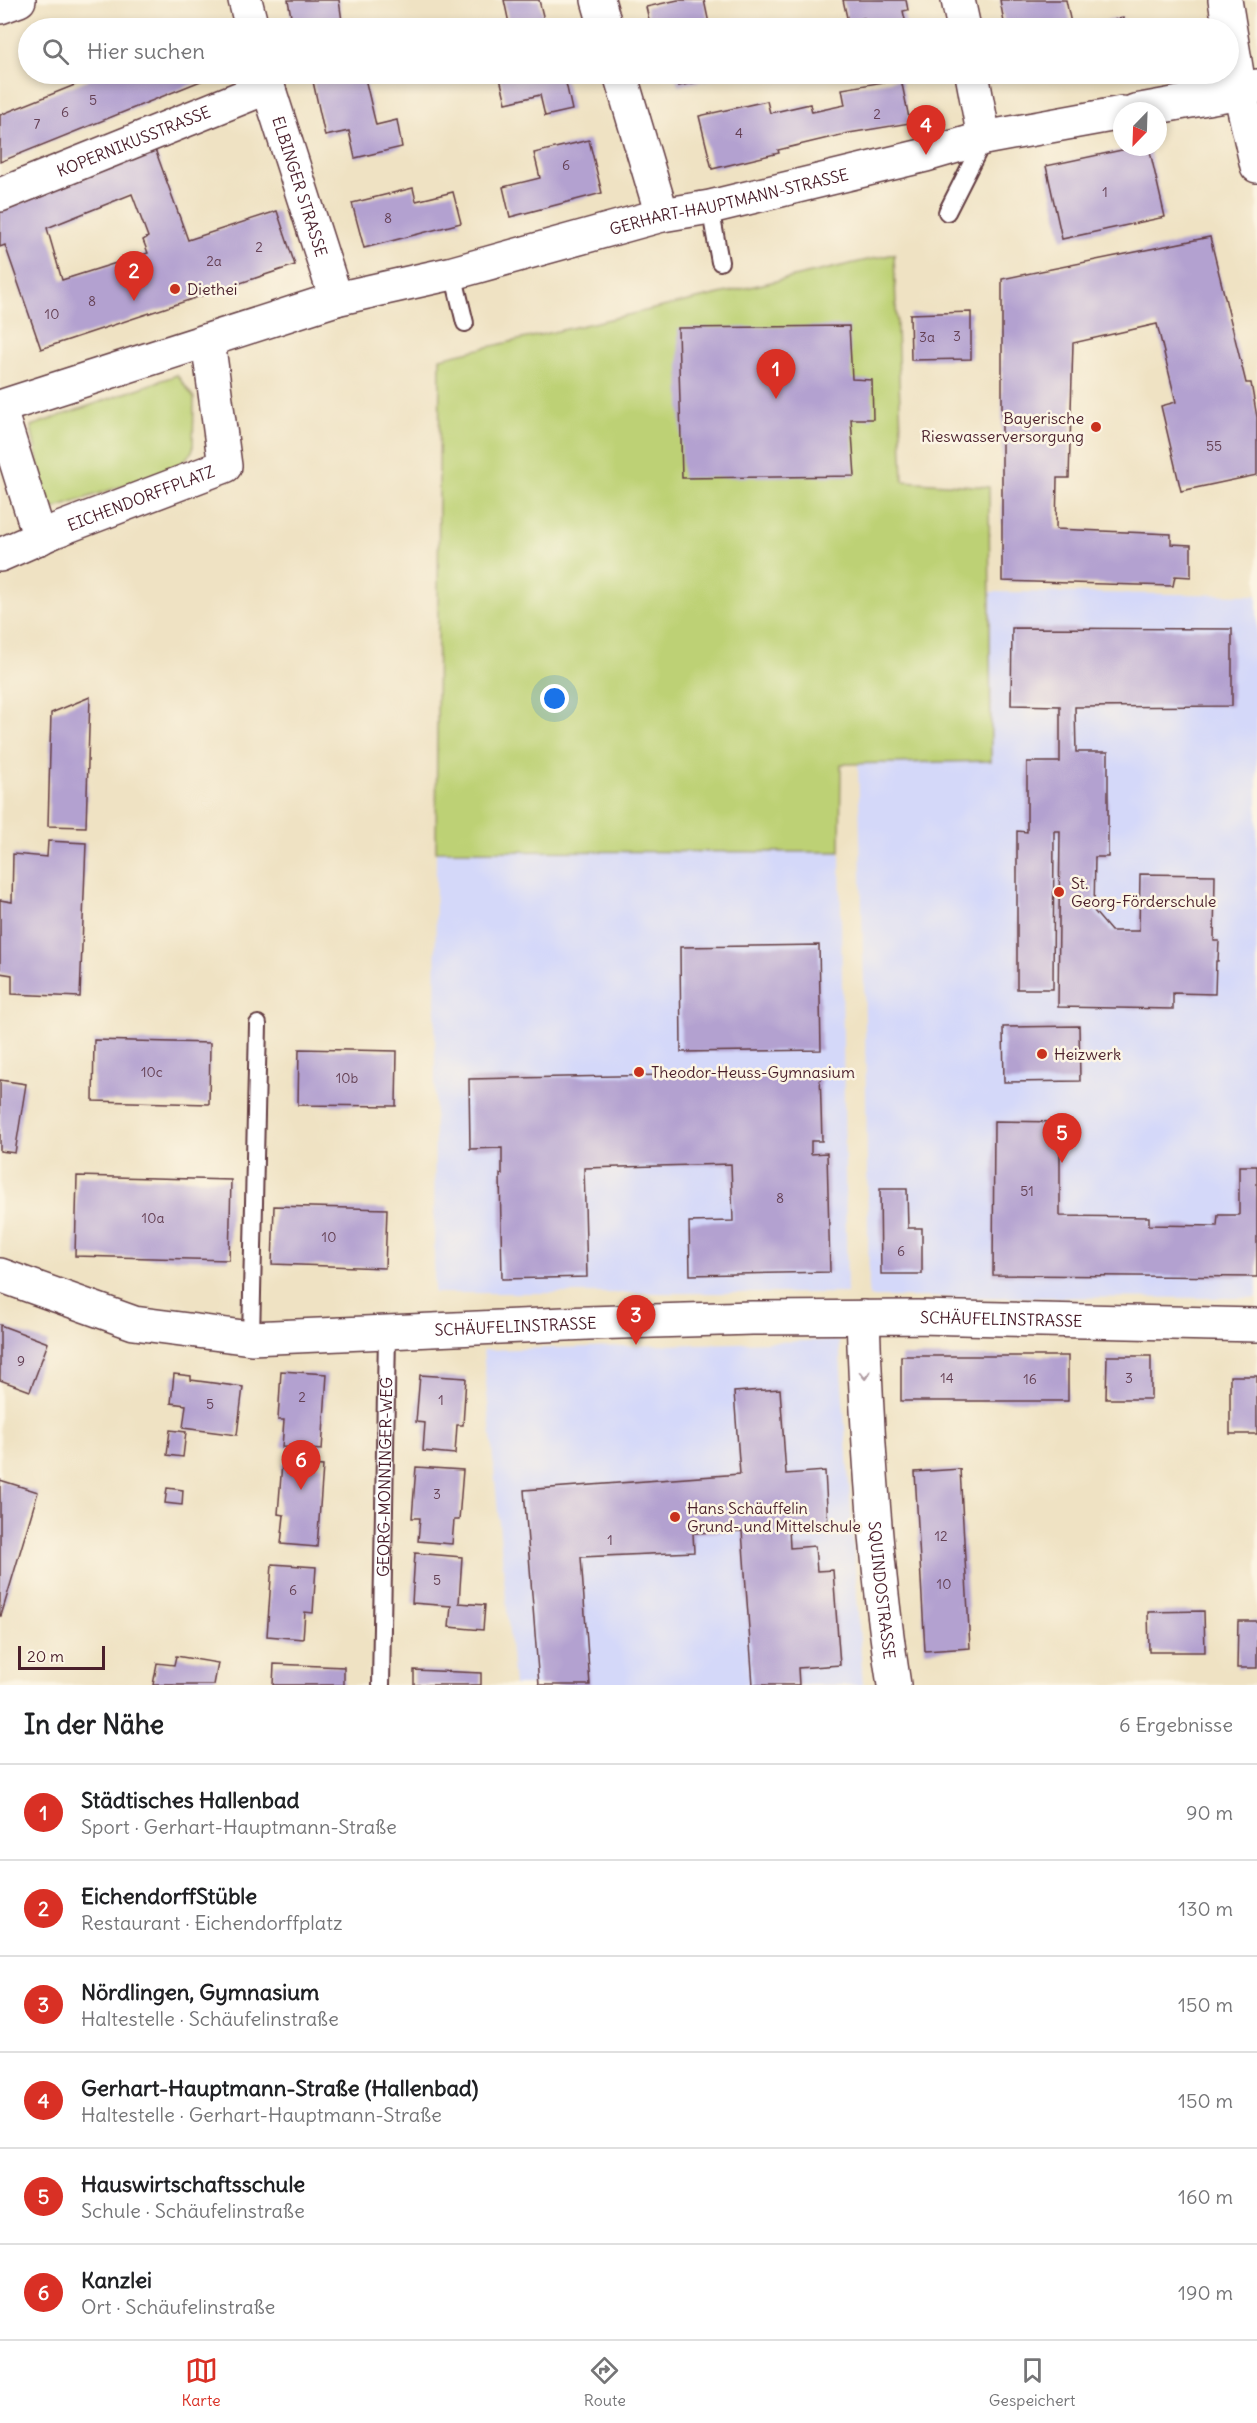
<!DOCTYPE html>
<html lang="de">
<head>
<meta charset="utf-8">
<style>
  body { margin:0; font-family:Delius,sans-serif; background:#f2f2f2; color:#202124 }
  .compass { position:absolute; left:1113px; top:102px; width:54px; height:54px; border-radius:50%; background:#fff; box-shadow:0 3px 9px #0003; rotate:203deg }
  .scale { position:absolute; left:18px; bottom:15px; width:87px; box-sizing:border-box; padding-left:6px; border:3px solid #4a1f2b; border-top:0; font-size:16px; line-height:21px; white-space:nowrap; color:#4a1f2b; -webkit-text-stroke:4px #fcf5e5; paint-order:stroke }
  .you { position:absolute; left:555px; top:699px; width:21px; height:21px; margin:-15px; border:4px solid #fff; border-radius:50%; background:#1a73e8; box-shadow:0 0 0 9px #1a73e833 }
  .badge { display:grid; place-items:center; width:39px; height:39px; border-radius:50%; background:#d93025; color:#fff; font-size:20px; font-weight:700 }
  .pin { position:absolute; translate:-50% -50px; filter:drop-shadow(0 2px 3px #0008) }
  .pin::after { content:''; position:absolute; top:32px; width:21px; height:18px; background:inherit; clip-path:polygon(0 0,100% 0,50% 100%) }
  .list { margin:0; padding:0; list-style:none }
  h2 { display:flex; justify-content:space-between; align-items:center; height:78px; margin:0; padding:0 24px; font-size:26px }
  h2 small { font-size:20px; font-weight:400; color:#757577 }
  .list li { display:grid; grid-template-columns:39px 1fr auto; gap:18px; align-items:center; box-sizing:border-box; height:96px; padding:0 24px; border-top:2px solid #e0e0e0 }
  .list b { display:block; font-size:22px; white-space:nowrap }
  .list p { margin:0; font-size:20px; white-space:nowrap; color:#757577 }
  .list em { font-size:20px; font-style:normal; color:#757577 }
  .icon { flex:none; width:33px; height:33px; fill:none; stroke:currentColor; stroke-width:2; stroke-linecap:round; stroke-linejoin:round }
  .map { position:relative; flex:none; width:1257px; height:1685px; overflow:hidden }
  .search { position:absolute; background:#fff; box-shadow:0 3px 9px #0003; left:18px; right:18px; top:18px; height:66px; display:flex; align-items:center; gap:15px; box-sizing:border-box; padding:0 21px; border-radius:33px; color:#757577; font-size:22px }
  .sheet { height:654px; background:#fff }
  nav { display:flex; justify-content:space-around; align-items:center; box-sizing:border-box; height:84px; border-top:2px solid #e0e0e0; background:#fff; font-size:16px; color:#757577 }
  nav a { display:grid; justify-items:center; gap:3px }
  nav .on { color:#d93025 }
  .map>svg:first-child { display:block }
</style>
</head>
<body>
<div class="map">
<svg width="1257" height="1685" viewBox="0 0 1257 1685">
  <rect width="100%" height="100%" fill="#fcf5e5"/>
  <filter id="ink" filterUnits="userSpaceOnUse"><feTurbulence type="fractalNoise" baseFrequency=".0167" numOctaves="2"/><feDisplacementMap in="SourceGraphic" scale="12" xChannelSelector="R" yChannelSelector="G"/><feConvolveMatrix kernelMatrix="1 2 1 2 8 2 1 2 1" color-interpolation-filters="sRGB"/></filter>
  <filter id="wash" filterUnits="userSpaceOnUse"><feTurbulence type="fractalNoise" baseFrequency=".008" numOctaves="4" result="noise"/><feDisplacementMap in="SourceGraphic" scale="24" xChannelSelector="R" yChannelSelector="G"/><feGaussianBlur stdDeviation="1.35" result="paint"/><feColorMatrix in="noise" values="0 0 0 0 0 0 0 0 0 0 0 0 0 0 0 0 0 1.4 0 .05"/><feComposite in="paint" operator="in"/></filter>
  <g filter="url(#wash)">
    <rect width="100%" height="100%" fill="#efe2c3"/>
    <g fill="#d4d8f9">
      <polygon points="991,592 1257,595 1257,1298 869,1297 865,1021 858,763 991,761"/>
      <polygon points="436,851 840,852 847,1293 434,1293"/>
      <polygon points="839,1340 863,1685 514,1685 483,1350"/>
    </g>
    <g fill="#bdd174" stroke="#847850" stroke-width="1.5">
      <polygon points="894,254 903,481 989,487 991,761 841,764 840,852 436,851 440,358"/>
      <polygon points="177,375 194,398 193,450 179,467 47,511 31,426"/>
    </g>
    <g id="blocks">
      <g fill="#b3a1d0" fill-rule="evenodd">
        <polygon points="288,0 339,0 342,21 347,20 348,28 317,28 317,26 293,28"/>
        <polygon points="504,0 539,0 546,28 510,28"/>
        <polygon points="678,0 704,0 710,28 651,28 646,7"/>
        <polygon points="843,0 906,0 908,10 903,11 907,28 866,28 864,18 848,22"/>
        <polygon points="1000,0 1066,0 1072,28 1005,28"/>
        <polygon points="1123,18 1125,28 1072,28 1072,27"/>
        <polygon points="102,74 218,74 0,162 0,115"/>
        <polygon points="329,74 364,74 376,125 397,120 402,147 355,158 349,131 325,136 312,77"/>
        <polygon points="499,74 564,74 572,110 545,116 540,95 506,103"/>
        <polygon points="675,74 720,74 721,77 678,86"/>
        <polygon points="1014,74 1046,74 1046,75 1015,80"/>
        <polygon points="901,79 910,123 849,133 778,150 779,153 712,169 699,116 767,101 770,113 810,104 812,112 845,105 842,89"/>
        <polygon points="589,140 602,193 510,217 503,187 540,178 534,153"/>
        <polygon points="1136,147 1149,147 1165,217 1062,239 1046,166"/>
        <path d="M155 149 188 240 277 211 295 265 41 349 5 245 0 247V211ZM132 194 148 237 143 240 148 253 62 280 47 228Z"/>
        <polygon points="413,188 416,201 453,192 461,223 364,248 352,203"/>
        <polygon points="1210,237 1246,383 1251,383 1257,417 1257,475 1181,491 1161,406 1176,402 1157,324 1073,343 1069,478 1057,478 1056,529 1171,534 1171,544 1191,545 1191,577 1175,576 1173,586 1002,581 1002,279"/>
        <polygon points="971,312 971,359 911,360 910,314"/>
        <polygon points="849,326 852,379 872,380 873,419 851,419 855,476 682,478 678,328"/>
        <polygon points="1012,628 1232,629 1232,706 1075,707 1076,752 1108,752 1108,857 1095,857 1094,911 1111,931 1139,931 1140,874 1215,875 1214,941 1219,941 1218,961 1216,961 1215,994 1173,993 1173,1009 1058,1007 1060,831 1054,831 1053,989 1017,989 1017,831 1027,832 1027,762 1060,762 1060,706 1011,705"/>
        <polygon points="90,697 86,827 48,826 51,713"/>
        <polygon points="48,841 86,843 80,997 12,994 12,975 0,973 0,900 12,902 13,854 47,857"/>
        <polygon points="819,945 821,1050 681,1052 680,947"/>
        <polygon points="1079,1026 1080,1081 1004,1082 1003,1027"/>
        <polygon points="94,1040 210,1043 209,1104 93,1101"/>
        <polygon points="299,1049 397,1051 396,1106 298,1105"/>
        <polygon points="820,1072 822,1141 811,1141 811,1154 827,1153 830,1272 690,1275 689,1222 733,1221 731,1164 584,1168 587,1277 502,1279 500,1174 502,1174 502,1148 470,1149 469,1079"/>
        <polygon points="0,1080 26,1084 15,1153 0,1151"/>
        <polygon points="994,1121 1060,1122 1060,1216 1149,1217 1149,1225 1217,1226 1218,1215 1239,1215 1239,1166 1257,1166 1257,1277 993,1275"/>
        <polygon points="77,1176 231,1180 229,1260 75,1256"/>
        <polygon points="880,1189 907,1189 908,1228 922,1228 922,1274 881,1274"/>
        <polygon points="274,1206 387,1209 385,1268 272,1264"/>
        <polygon points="0,1325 48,1343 30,1391 0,1380"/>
        <rect x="901" y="1356" width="167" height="45"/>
        <polygon points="1107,1356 1151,1356 1151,1399 1106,1399"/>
        <polygon points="281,1371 327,1374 322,1450 282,1447 284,1420 278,1420"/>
        <polygon points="174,1374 191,1376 191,1380 243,1387 237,1435 183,1428 186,1405 171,1403"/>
        <polygon points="420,1375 466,1378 463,1425 457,1425 455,1454 423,1451 425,1423 416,1422"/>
        <rect x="1230" y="1376" width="27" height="58"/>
        <polygon points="780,1389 786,1474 825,1471 828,1525 789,1528 790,1548 815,1546 817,1571 833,1570 840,1665 798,1668 799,1685 753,1685 742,1531 693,1533 694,1552 581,1557 590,1685 539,1685 524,1490 740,1474 734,1392"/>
        <polygon points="170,1430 186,1432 183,1457 167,1455"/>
        <polygon points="282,1463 323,1466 317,1547 281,1544 284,1515 278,1514"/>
        <polygon points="416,1467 463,1470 459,1520 454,1520 452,1544 418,1541 420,1518 412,1518"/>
        <polygon points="960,1469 970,1648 925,1651 915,1472"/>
        <polygon points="0,1480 38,1492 1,1616 0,1616"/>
        <polygon points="167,1488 183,1490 182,1505 165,1503"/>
        <polygon points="415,1553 462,1557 459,1603 485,1605 483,1630 449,1627 451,1606 412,1603"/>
        <polygon points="272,1564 316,1567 313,1613 305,1612 303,1639 267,1636"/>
        <polygon points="1204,1611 1205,1652 1149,1652 1148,1612"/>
        <polygon points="1238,1621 1257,1621 1257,1668 1237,1668"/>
        <polygon points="176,1656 218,1663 214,1685 153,1685 157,1663 174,1665"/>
        <polygon points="274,1664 344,1667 344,1685 273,1685"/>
        <polygon points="414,1670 481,1673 481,1685 414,1685"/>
      </g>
    </g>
  </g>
  <g filter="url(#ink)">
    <use href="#blocks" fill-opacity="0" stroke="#633c42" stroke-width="1.5"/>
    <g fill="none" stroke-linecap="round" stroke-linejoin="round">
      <defs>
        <g id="lane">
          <polyline points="710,207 720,262"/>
          <polyline points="947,212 984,139"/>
          <polyline points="453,273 465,323"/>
          <polyline points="251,1338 258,1024"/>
          <path id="s1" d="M381 1685 387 1333"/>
        </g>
        <g id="street">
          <polyline points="245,0 252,28"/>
          <polyline points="598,0 606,28"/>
          <polyline points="958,0 964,28"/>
          <polyline points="0,7 19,0"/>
          <path id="s2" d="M264 74 336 299"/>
          <polyline points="620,74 662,215"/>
          <polyline points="972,74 984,138"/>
          <polyline points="1135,111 1240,92 1257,86"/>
          <path id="s3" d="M0 195 268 87"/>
          <path id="s4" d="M0 407 336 299 453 273 662 215 710 207 926 155 984 138 1122 113"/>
          <polyline points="0,410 40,538"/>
          <path id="s5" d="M0 555 57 530 225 466 208 341"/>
          <path id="s6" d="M0 1275 134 1323 251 1338 588 1323 752 1318 918 1317 1257 1325"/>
          <path id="s7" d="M863 1317C867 1440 875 1563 894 1685"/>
        </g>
        <polyline id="secondary" points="1225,0 1240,92 1257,166"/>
      </defs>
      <use href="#lane" stroke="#633c42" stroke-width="20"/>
      <use href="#street" stroke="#633c42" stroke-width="36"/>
      <use href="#secondary" stroke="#633c42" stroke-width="36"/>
      <use href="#lane" stroke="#fff" stroke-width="16"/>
      <use href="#street" stroke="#fff" stroke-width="33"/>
      <use href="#secondary" stroke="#fff" stroke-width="33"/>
    </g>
    <defs><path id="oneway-chevron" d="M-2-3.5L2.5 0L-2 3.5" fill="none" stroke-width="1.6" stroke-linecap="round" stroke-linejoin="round" transform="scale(1.5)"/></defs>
    <use stroke="#ae9aa0" href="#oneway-chevron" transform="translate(865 1375) rotate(88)"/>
  </g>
  <g fill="#c8321e" stroke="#fcf5e5" stroke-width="2">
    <circle cx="175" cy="289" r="6"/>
    <circle cx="1096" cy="427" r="6"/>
    <circle cx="1059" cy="892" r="6"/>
    <circle cx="1042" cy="1054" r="6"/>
    <circle cx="639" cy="1072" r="6"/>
    <circle cx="675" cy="1517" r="6"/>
  </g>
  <g text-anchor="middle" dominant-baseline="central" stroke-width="5" stroke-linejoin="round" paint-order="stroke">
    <g font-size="14" fill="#644054">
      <text x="93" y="100">5</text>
      <text x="65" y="112">6</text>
      <text x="877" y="114">2</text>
      <text x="37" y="124">7</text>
      <text x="739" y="133">4</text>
      <text x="566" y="165">6</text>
      <text x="1105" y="192">1</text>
      <text x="388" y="218">8</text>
      <text x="259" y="247">2</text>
      <text x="214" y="261">2a</text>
      <text x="92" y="301">8</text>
      <text x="52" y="314">10</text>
      <text x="957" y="336">3</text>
      <text x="927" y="337">3a</text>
      <text x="1214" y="446">55</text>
      <text x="152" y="1072">10c</text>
      <text x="347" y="1078">10b</text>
      <text x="1027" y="1191">51</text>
      <text x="780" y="1198">8</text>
      <text x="153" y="1218">10a</text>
      <text x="329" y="1237">10</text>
      <text x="901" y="1251">6</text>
      <text x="21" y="1361">9</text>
      <text x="947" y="1378">14</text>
      <text x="1129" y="1378">3</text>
      <text x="1030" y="1379">16</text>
      <text x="302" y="1397">2</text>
      <text x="441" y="1400">1</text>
      <text x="210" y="1404">5</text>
      <text x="437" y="1494">3</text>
      <text x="941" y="1536">12</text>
      <text x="610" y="1540">1</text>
      <text x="437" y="1580">5</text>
      <text x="944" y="1584">10</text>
      <text x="293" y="1590">6</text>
    </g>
    <g font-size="16" fill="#4a1f2b" stroke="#fcf5e5">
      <text stroke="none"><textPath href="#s3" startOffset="144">KOPERNIKUSSTRASSE</textPath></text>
      <text stroke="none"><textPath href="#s2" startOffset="118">ELBINGER STRASSE</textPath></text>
      <text stroke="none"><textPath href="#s4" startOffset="758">GERHART-HAUPTMANN-STRASSE</textPath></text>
      <text stroke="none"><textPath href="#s5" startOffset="152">EICHENDORFFPLATZ</textPath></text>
      <text stroke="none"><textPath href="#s6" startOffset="1011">SCHÄUFELINSTRASSE</textPath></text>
      <text stroke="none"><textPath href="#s6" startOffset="525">SCHÄUFELINSTRASSE</textPath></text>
      <text stroke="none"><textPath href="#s1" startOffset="208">GEORG-MONNINGER-WEG</textPath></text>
      <text stroke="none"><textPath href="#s7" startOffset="274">SQUINDOSTRASSE</textPath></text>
    </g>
    <g font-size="16" fill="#4a1f2b" stroke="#fcf5e5" text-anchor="start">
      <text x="187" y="289">Diethei</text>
      <text x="1084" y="418" text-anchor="end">Bayerische<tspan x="1084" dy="18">Rieswasserversorgung</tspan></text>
      <text x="1071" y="883">St.<tspan x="1071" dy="18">Georg-Förderschule</tspan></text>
      <text x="1054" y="1054">Heizwerk</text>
      <text x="651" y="1072">Theodor-Heuss-Gymnasium</text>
      <text x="687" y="1508">Hans Schäuffelin<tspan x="687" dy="18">Grund- und Mittelschule</tspan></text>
    </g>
  </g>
</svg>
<svg class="compass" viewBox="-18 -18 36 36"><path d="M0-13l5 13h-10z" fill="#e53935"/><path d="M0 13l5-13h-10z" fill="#757577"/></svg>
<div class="scale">20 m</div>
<div class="you"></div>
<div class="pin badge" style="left:776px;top:399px">1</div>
<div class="pin badge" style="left:134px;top:301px">2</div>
<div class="pin badge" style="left:636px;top:1345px">3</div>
<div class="pin badge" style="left:926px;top:155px">4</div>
<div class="pin badge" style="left:1062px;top:1163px">5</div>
<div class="pin badge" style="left:301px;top:1490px">6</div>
<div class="search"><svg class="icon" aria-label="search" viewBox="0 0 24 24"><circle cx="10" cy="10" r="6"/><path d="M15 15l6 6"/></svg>Hier suchen</div>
</div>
<section class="sheet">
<h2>In der Nähe<small>6 Ergebnisse</small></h2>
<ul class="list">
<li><span class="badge">1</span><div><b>Städtisches Hallenbad</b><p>Sport · Gerhart-Hauptmann-Straße</p></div><em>90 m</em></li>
<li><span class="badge">2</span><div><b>EichendorffStüble</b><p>Restaurant · Eichendorffplatz</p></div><em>130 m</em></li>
<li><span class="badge">3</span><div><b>Nördlingen, Gymnasium</b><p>Haltestelle · Schäufelinstraße</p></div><em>150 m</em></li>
<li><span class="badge">4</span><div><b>Gerhart-Hauptmann-Straße (Hallenbad)</b><p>Haltestelle · Gerhart-Hauptmann-Straße</p></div><em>150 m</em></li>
<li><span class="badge">5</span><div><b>Hauswirtschaftsschule</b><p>Schule · Schäufelinstraße</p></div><em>160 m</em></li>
<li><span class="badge">6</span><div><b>Kanzlei</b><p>Ort · Schäufelinstraße</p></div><em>190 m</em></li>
</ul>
</section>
<nav>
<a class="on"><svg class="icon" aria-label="map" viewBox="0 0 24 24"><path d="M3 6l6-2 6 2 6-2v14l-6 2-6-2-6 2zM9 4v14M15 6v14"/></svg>Karte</a>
<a><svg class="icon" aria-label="directions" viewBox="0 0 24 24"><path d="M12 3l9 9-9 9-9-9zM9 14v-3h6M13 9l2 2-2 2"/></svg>Route</a>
<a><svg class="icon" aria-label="saved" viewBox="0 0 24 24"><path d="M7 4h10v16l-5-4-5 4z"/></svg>Gespeichert</a>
</nav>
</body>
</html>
